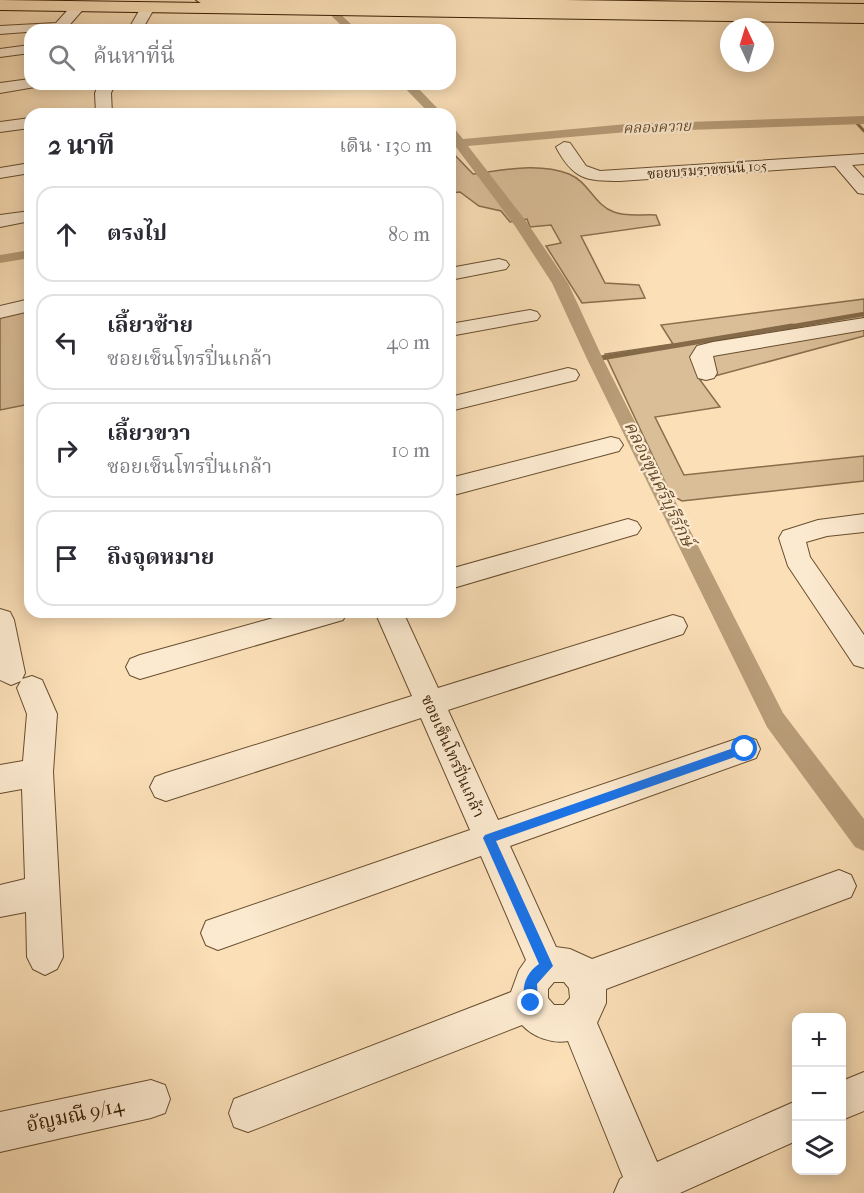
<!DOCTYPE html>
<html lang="th">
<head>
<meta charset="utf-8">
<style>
  body { margin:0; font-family:"IM FELL French Canon","Noto Serif Thai",serif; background:#f7f7f7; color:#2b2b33 }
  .controls { position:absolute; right:18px; bottom:18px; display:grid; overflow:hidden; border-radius:12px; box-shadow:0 3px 15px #0003 }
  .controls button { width:54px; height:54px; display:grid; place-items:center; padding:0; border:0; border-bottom:2px solid #e1e1e2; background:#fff; color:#2b2b33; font:30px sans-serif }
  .compass { position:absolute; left:720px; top:18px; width:54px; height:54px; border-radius:50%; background:#fff; box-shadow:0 3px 15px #0003; rotate:356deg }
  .stop { position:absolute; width:18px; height:18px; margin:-14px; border:4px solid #1a73e8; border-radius:50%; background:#fff }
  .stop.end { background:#1a73e8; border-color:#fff; box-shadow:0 2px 6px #0008 }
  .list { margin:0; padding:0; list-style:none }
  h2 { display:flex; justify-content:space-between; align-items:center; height:78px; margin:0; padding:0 24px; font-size:26px }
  h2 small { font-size:20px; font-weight:400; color:#7c7c81 }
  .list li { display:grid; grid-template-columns:39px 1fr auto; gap:18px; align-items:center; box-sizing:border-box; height:96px; margin:0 12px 12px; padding:0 12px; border:2px solid #e1e1e2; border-radius:18px }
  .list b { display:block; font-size:22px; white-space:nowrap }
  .list p { margin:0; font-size:20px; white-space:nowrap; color:#7c7c81 }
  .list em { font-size:20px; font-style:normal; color:#7c7c81 }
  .icon { flex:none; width:33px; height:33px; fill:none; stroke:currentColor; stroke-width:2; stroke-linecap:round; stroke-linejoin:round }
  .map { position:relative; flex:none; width:864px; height:1193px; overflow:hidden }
  .search { position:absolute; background:#fff; box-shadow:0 3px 15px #0003; left:24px; top:24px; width:432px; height:66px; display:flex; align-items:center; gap:15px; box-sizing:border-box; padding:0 21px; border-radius:18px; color:#7c7c81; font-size:22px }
  .panel { position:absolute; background:#fff; box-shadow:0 3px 15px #0003; left:24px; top:108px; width:432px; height:510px; border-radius:18px }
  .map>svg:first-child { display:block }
</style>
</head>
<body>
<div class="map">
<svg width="864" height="1193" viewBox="0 0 864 1193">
  <rect width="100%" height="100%" fill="#fbdfb7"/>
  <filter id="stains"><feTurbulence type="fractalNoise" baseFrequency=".00333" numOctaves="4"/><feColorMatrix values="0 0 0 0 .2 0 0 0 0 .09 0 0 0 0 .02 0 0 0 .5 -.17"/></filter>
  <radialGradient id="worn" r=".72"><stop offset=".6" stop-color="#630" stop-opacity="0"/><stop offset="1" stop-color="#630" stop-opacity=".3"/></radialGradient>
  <g fill="#dabe98" stroke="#886e4c" stroke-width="1.5">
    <path d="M450 150 473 174C504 170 538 162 569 174 589 182 595 206 614 212 626 217 643 214 656 215L660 225 581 236 605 283 639 285 645 298 582 303 546 246 561 243 551 225 530 227 527 219 510 222 501 211 479 206 460 192 450 193Z"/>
    <polygon points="864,299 864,336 700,380 720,407 655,417 684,475 864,456 864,481 682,501 671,495 605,354 673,344 661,325"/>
    <polygon points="30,309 30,404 0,410 0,316"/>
  </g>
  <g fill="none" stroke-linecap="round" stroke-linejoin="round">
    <polyline stroke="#846a49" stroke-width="3" points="854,120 864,131"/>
    <polyline stroke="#846a49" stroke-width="4.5" points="783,328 864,314"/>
    <polyline stroke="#846a49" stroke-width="5" points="595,359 792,326"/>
    <g fill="#b89d79" fill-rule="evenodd">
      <polygon points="315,0 326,0 357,30 346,30"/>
      <polygon points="401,84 414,84 443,114 430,114"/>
      <polygon points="864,116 864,124 627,132 468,146 526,221 568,283 603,359 783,713 864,819 864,851 855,847 767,727 587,359 552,283 515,226 456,147 450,148 450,127 454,128 463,139 627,124"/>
      <polygon points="30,250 30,258 0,263 0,255"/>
    </g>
    <defs>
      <g id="minor">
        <polygon points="79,2 86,6 66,29 0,34 0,26 56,23 74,3"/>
        <polygon points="148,3 155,7 142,30 128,30 143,4"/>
        <polygon points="30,45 30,53 0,57 0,49"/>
        <polygon points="30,79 30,84 38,84 35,87 0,93 0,83"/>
        <polygon points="99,84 115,84 111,93 112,114 96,114 95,93"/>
        <polygon points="30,118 30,128 0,132 0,122"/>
        <path d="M564 142 570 143 586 166 600 171 864 154V164L852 165 864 178V194L858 193 835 166 620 181C585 181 573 179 556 147Z"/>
        <polygon points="30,163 30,173 0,178 0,168"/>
        <polygon points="30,211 30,221 0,227 0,215"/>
        <polygon points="499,259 506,261 509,265 506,269 450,280 450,268"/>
        <polygon points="30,299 30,311 0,318 0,306"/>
        <polygon points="530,310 537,312 540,316 537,320 450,336 450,324"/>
        <polygon points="864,318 864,330 713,356 717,373 714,378 706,380 698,378 690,357 697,346 713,342"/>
        <polygon points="568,368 576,370 579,375 576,380 450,411 450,397"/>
        <polygon points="611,437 619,439 623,445 619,451 450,496 450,478"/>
        <polygon points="864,514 864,532 827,536 806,542 810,557 864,635 864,668 854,665 788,566 779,538 783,531 818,520"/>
        <polygon points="628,519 637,522 641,528 637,534 450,589 450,569"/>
        <polygon points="0,609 10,612 14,620 25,673 22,679 32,676 42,680 57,714 53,772 63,957 57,969 45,975 33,969 27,957 26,912 0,917 0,885 25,879 22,789 0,793 0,765 23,761 27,714 17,688 21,681 11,685 0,680"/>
        <polygon points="295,612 347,612 343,620 140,679 130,675 126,667 130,659 140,655"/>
        <path d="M375 612H403L438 688 673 615 683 618 687 626 683 634 448 710 498 820 745 736 756 740 760 749 756 758 510 846 556 947 570 949 592 959 839 870 851 875 856 886 851 897 606 989V1003L597 1023 657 1162 796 1101V1141L680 1193H614L620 1179 623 1177 568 1041C552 1044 533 1037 522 1025L248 1132 234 1127 229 1113 234 1099 511 992 519 970 526 960 481 856 218 950 206 945 201 933 206 921 470 830 421 718 166 801 155 797 150 787 155 777 166 773 412 696ZM554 982H564L569 988 570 998 564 1005H554L548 998V989Z"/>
        <polygon points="864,1072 864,1111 842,1120 842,1081"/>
        <polygon points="151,1080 165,1085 170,1099 165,1113 151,1118 0,1152 0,1112"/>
      </g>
      <polygon id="major" points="0,0 864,13 864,23 0,10"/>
      <polygon id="highway" points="196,0 565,0 864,4 864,14 204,5"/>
    </defs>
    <use href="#minor" stroke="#684e2e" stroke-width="2"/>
    <use href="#major" stroke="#371d00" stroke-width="2"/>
    <use href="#highway" stroke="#371d00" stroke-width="2"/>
    <use href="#minor" fill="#fcead0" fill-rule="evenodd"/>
    <use href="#major" fill="#fbdfb7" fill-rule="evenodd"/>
    <use href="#highway" fill="#fbdfb7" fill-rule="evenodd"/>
  </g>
  <path fill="#1a73e8" d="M745 744 749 745V752L496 841 553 966 537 984 538 1003 536 1008 531 1010 527 1008C520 991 524 974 539 964L483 838 485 835Z"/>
  <g text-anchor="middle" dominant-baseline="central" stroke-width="4.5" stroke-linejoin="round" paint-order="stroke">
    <g font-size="14" fill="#371d00" stroke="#fcead0">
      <text transform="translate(707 170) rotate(-4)">ซอยบรมราชชนนี 105</text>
    </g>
    <g font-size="15" font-style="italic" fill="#644a2a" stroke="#fcead0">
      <text transform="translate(657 127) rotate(-2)">คลองควาย</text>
    </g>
    <g font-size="16" fill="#371d00" stroke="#fcead0">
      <text transform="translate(453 756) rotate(66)">ซอยเซ็นโทรปิ่นเกล้า</text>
    </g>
    <g font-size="18" font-style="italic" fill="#644a2a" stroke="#fcead0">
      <text transform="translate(659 484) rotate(64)">คลองขุนศรีบุรีรักษ์</text>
    </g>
    <g font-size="20" fill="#371d00" stroke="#fcead0">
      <text transform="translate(75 1115) rotate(-12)">อัญมณี 9/14</text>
    </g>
  </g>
  <rect width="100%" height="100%" filter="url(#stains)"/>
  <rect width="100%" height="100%" fill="url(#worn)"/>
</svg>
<div class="controls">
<button>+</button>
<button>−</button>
<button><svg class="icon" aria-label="layers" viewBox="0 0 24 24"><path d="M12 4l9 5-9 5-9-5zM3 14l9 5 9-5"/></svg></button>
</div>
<svg class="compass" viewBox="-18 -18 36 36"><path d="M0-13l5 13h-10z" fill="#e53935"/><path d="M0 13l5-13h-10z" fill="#7c7c81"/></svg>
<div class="stop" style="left:745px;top:749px"></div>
<div class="stop end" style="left:531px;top:1003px"></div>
<div class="search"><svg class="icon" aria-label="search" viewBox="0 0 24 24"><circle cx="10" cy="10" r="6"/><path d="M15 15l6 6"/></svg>ค้นหาที่นี่</div>
<section class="panel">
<h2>2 นาที<small>เดิน · 130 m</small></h2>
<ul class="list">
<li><svg class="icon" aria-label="ahead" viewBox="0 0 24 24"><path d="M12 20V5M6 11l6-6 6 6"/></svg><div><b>ตรงไป</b></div><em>80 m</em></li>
<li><svg class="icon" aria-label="left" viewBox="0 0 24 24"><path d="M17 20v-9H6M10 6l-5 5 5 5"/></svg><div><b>เลี้ยวซ้าย</b><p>ซอยเซ็นโทรปิ่นเกล้า</p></div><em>40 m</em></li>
<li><svg class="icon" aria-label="right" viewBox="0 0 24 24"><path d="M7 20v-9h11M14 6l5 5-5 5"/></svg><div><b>เลี้ยวขวา</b><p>ซอยเซ็นโทรปิ่นเกล้า</p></div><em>10 m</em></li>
<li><svg class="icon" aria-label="arrive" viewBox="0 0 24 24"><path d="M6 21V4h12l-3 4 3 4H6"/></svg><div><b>ถึงจุดหมาย</b></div></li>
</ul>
</section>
</div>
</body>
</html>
